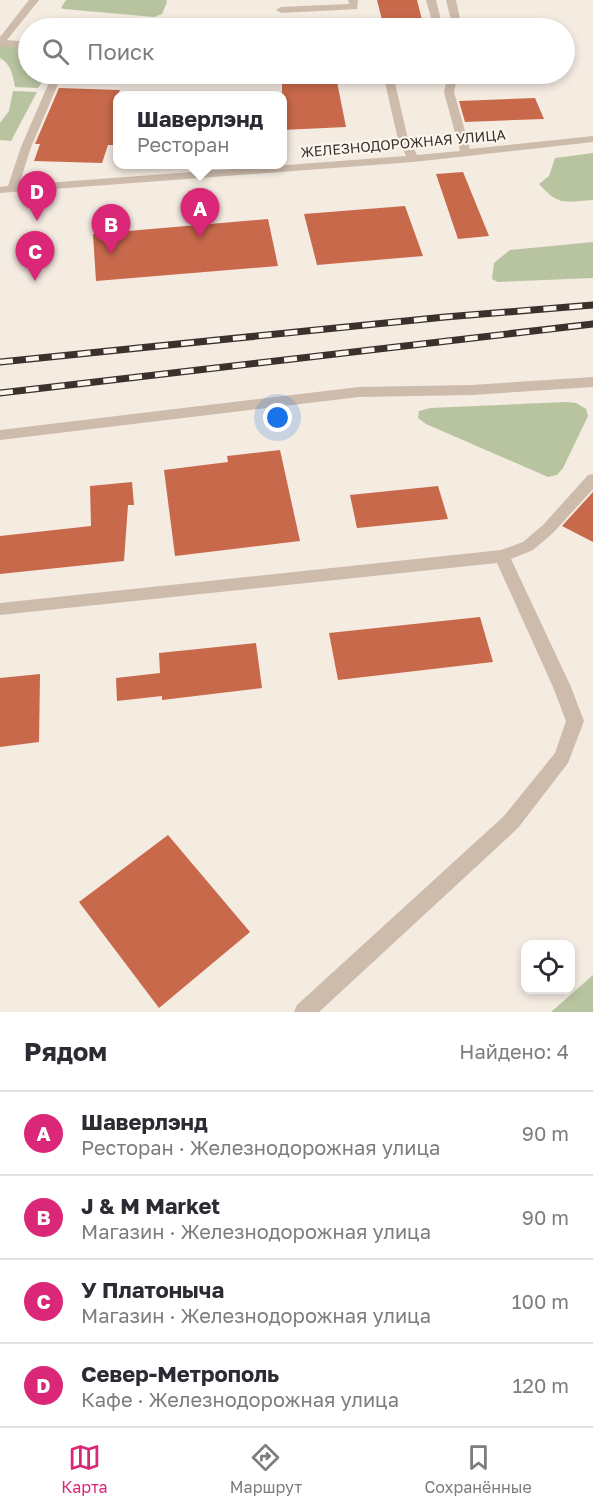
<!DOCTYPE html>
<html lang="ru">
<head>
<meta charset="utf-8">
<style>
  body { margin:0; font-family:"Golos Text",sans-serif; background:#f7f7f7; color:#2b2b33 }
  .controls { position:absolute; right:18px; bottom:18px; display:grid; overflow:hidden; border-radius:12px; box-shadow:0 3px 9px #0003 }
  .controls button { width:54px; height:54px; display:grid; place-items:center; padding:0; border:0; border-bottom:2px solid #e1e1e2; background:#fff; color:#2b2b33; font:30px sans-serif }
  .you { position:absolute; left:278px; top:418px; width:21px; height:21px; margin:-15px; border:4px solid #fff; border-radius:50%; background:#1a73e8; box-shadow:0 0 0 9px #1a73e833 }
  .badge { display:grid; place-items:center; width:39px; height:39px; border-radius:50%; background:#db2777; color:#fff; font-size:20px; font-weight:700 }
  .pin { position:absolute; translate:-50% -50px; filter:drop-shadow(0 2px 3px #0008) }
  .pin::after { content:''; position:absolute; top:32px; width:21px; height:18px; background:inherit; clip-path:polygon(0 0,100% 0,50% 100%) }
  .popup { position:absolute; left:113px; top:91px; width:174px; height:78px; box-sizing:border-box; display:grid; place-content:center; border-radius:12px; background:#fff; filter:drop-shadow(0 2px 4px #0005); font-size:20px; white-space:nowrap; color:#7c7c81 }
  .popup b { font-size:22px; color:#2b2b33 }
  .popup::after { content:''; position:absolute; left:50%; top:100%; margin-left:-12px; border:12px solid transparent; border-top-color:#fff }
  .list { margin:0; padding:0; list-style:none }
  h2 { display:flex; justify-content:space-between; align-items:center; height:78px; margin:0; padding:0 24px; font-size:26px }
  h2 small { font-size:20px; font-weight:400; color:#7c7c81 }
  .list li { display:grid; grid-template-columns:39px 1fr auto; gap:18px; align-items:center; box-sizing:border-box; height:84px; padding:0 24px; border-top:2px solid #e1e1e2 }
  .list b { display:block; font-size:22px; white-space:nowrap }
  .list p { margin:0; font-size:20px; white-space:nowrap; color:#7c7c81 }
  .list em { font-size:20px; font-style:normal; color:#7c7c81 }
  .icon { flex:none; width:33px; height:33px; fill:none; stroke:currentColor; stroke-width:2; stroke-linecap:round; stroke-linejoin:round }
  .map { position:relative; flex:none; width:593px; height:1012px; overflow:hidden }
  .search { position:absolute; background:#fff; box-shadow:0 3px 9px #0003; left:18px; right:18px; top:18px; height:66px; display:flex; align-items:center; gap:15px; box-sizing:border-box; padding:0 21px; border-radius:33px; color:#7c7c81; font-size:22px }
  .sheet { height:414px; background:#fff }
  nav { display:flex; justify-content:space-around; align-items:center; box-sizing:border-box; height:84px; border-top:2px solid #e1e1e2; background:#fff; font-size:16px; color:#7c7c81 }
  nav a { display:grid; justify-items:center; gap:3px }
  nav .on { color:#db2777 }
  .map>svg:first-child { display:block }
</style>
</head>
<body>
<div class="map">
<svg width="593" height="1012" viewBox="0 0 593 1012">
  <rect width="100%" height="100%" fill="#f4ebe1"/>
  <g fill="#b8c4a0">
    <polygon points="66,0 166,0 167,2 162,14 154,17 64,9 61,8"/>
    <path d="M0 45 28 48V74H58L55 79H44L38 88 15 87C13 75 11 64 0 58Z"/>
    <polygon points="13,91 37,92 11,141 0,140 0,123 9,111"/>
    <path d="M593 153V200C564 202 559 206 539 184L549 176 555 158Z"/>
    <polygon points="593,242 593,278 498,282 492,279 494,263 510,250"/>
    <polygon points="566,402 576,403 586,409 588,416 563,468 557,475 548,477 426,424 418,418 419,411 430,408"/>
    <polygon points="593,975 593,1012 551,1012"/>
  </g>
  <g fill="#c8694b">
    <polygon points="377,0 417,0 424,28 384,28"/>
    <polygon points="336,77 346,127 282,130 282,79"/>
    <polygon points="59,88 120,90 117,96 117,145 108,145 102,163 34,161 40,144 35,144"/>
    <polygon points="535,98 544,119 465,122 459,101"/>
    <polygon points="463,172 489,236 458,239 436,174"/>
    <polygon points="405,206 423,256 317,265 304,214"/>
    <polygon points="268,219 278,266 96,281 93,234"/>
    <polygon points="280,450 300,541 175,556 164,470 228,462 227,456"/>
    <polygon points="132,482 134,505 128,505 124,561 0,574 0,536 91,526 90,486"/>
    <polygon points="438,486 448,519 357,528 350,495"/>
    <polygon points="593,492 593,542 562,526"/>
    <polygon points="480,617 493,662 338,680 329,633"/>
    <polygon points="256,643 262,688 162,700 162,696 117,701 116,678 160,673 159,653"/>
    <polygon points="40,674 39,742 0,747 0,678"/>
    <polygon points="168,835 250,932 159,1008 79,902"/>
  </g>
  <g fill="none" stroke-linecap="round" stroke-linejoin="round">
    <g fill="#cdbbac" fill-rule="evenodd">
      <polygon points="29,0 39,0 7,40 28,42 28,48 0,46 0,37"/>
      <polygon points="348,0 358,0 357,9 281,13 276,10 281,7 349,4"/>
      <polygon points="426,0 436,0 443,28 434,28"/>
      <polygon points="446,0 456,0 462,28 453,28"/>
      <polygon points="163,21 168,24 165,28 157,28 160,22"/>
      <polygon points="383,74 393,74 407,135 417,155 460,151 444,92 448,74 458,74 454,92 470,149 593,136 593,142 413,162 0,193 0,187 8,186 21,147 50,80 59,82 31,147 19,185 406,156 397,135"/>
      <polygon points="593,377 593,387 472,395 359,397 0,440 0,430 359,387 472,385"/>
      <polygon points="593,474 593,489 553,533 533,550 511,559 571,687 584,721 568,763 518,828 319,1012 294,1012 297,1005 504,816 555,753 566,721 553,687 497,563 0,615 0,603 501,550 523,542 543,525 588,475"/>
    </g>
    <defs>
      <g id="rail">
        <polyline points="0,362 445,317 593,305"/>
        <polyline points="0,393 593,324"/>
      </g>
    </defs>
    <use href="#rail" stroke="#3b302b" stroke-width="7"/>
    <use href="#rail" stroke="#fbf5ee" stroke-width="4.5" stroke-dasharray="13" stroke-linecap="butt"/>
  </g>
  <g text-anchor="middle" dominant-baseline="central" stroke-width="4.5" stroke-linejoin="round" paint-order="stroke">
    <g font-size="14" fill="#3b302b" stroke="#fbf5ee">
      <text transform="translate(403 143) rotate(-5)">ЖЕЛЕЗНОДОРОЖНАЯ УЛИЦА</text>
    </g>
  </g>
</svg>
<div class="controls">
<button><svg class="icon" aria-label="locate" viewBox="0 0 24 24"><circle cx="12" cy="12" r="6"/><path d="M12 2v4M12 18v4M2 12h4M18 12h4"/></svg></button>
</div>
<div class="you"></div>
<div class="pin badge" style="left:200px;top:238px">A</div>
<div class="popup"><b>Шаверлэнд</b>Ресторан</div>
<div class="pin badge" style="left:111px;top:254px">B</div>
<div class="pin badge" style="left:35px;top:281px">C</div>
<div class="pin badge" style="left:37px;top:221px">D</div>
<div class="search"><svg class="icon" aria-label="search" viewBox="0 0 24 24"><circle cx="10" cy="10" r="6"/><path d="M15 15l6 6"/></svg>Поиск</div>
</div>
<section class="sheet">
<h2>Рядом<small>Найдено: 4</small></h2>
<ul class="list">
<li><span class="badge">A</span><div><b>Шаверлэнд</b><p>Ресторан · Железнодорожная улица</p></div><em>90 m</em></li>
<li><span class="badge">B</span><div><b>J &amp; M Market</b><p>Магазин · Железнодорожная улица</p></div><em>90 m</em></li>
<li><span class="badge">C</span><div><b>У Платоныча</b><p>Магазин · Железнодорожная улица</p></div><em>100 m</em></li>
<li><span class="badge">D</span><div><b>Север-Метрополь</b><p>Кафе · Железнодорожная улица</p></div><em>120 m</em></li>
</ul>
</section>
<nav>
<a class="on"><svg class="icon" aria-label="map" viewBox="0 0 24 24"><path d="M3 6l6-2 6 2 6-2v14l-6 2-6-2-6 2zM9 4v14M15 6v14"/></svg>Карта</a>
<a><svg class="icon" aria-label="directions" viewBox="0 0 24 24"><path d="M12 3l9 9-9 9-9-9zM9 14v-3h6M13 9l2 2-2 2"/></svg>Маршрут</a>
<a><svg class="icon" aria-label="saved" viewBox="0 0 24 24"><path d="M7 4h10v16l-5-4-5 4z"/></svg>Сохранённые</a>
</nav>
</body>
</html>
